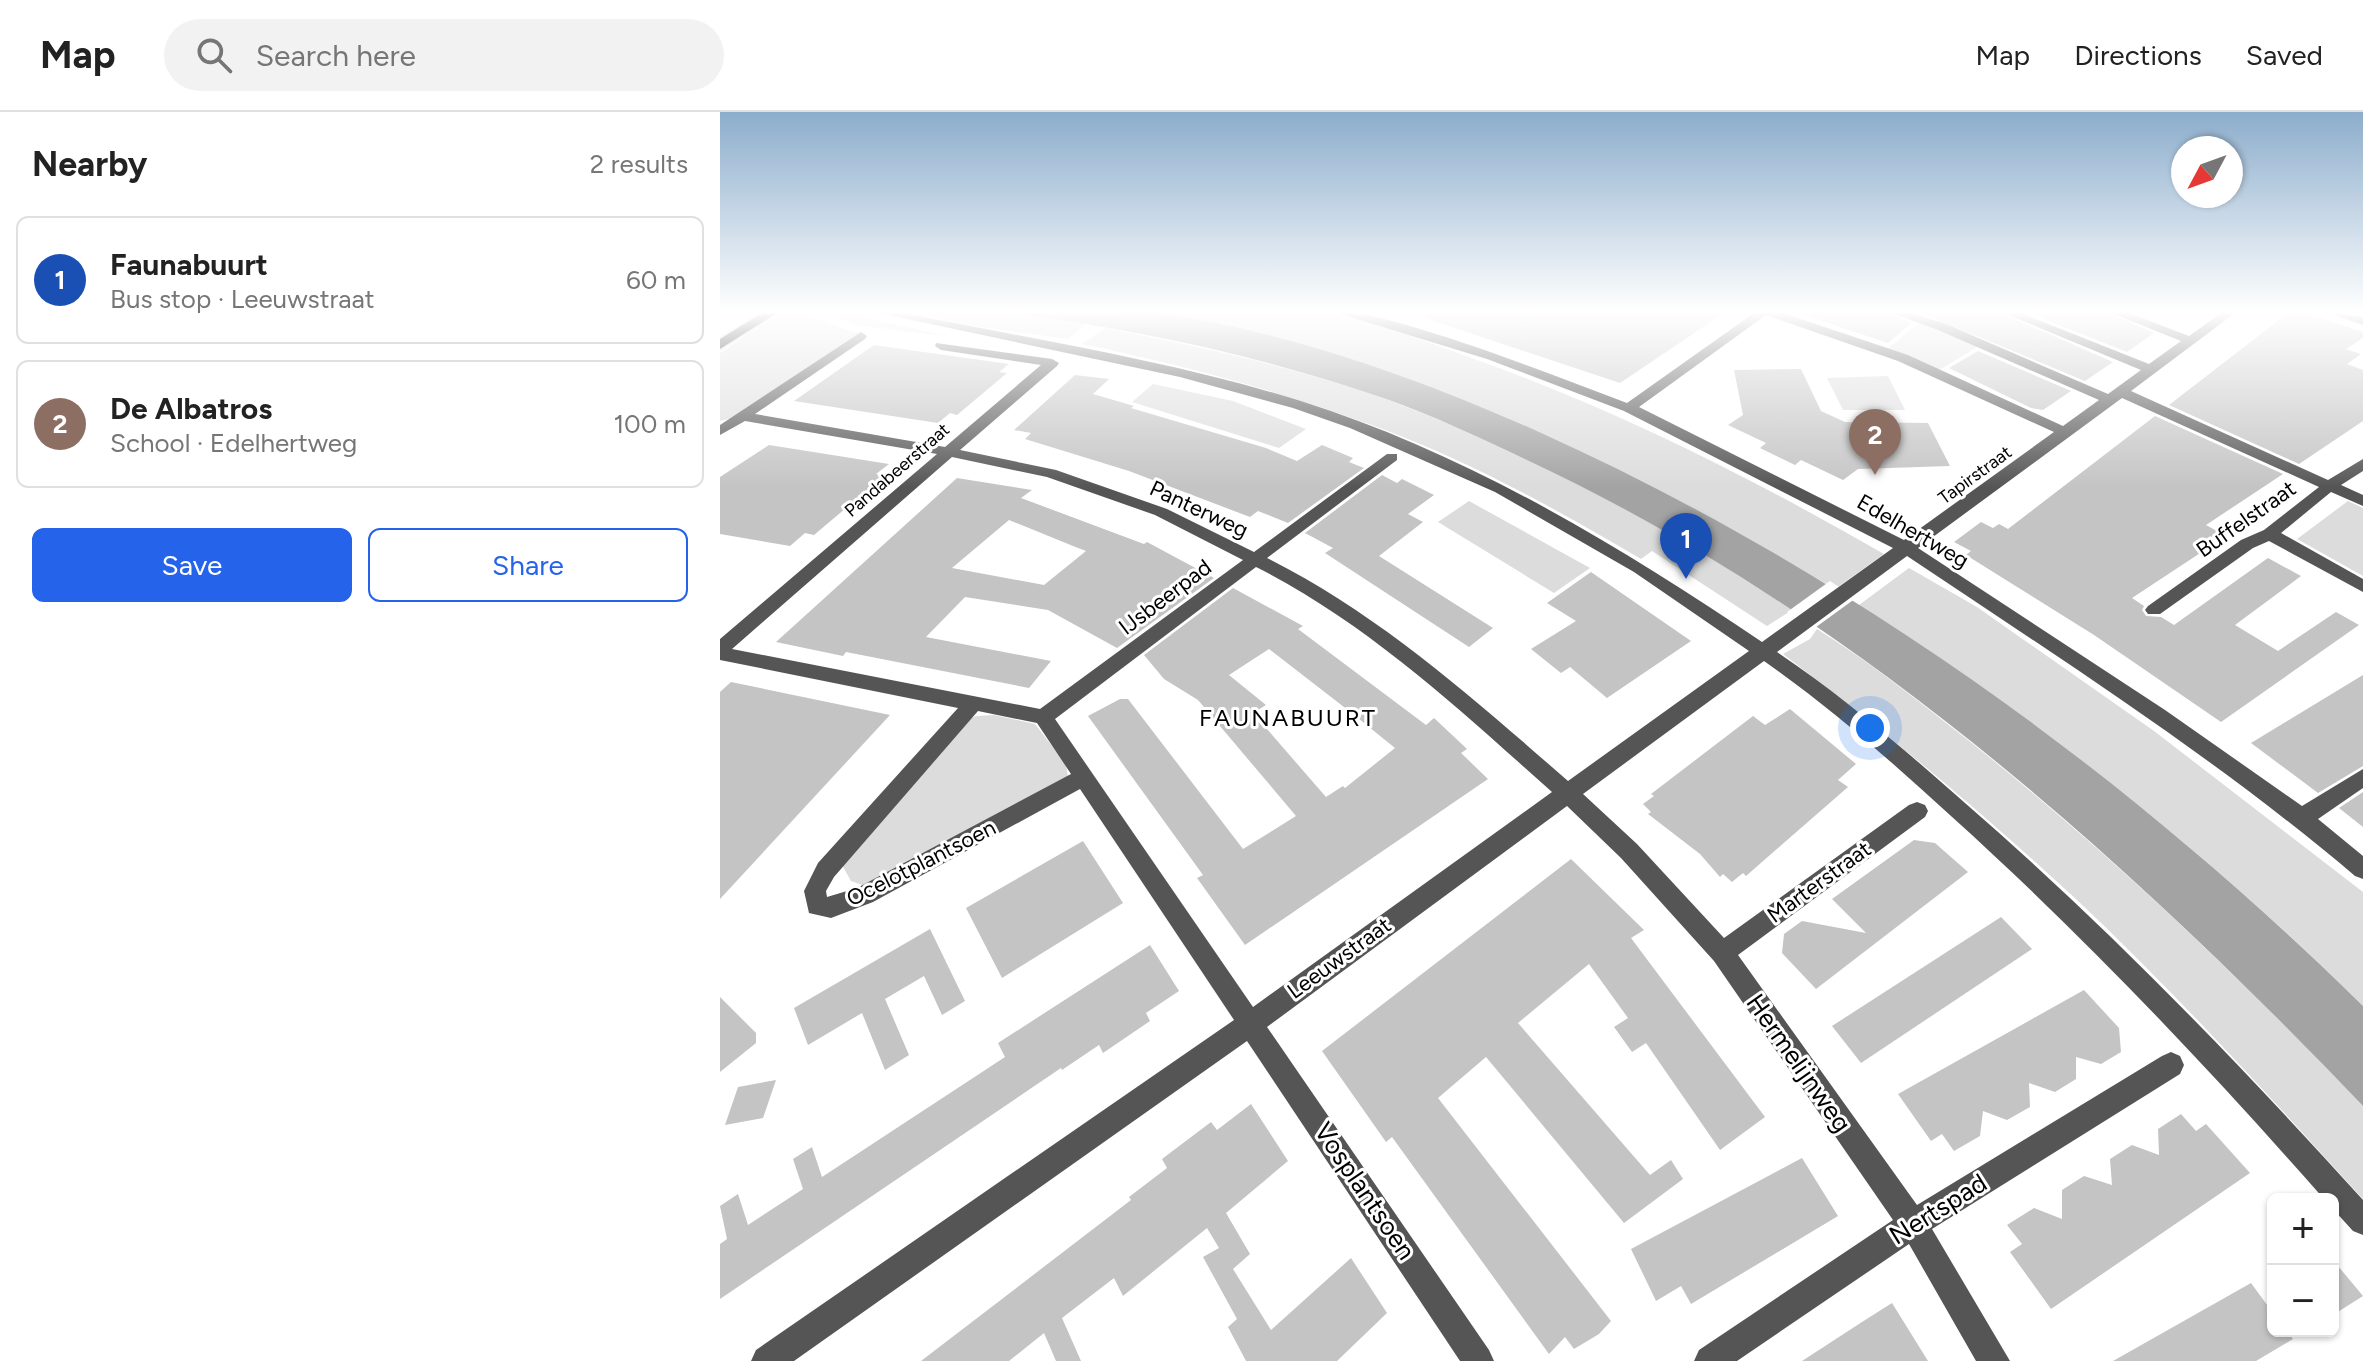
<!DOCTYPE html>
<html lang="en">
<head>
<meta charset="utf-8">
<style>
  body { margin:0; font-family:Figtree,sans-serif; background:#f2f2f2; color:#222 }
  .controls { position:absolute; right:24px; bottom:24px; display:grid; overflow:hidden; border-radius:12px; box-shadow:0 2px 6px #0004 }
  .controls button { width:72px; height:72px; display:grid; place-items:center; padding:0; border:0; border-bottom:2px solid #e0e0e0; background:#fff; color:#222; font:40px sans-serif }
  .compass { position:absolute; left:1451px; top:24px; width:72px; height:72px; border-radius:50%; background:#fff; box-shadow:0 2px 6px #0004; rotate:229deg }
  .you { position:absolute; left:1150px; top:616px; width:28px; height:28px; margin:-20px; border:6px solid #fff; border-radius:50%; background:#1a73e8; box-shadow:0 0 0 12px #1a73e833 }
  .badge { display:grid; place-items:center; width:52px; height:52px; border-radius:50%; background:#2563eb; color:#fff; font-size:26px; font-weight:700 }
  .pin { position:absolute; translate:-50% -66px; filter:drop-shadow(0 2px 4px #0008) }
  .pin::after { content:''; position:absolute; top:42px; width:28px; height:24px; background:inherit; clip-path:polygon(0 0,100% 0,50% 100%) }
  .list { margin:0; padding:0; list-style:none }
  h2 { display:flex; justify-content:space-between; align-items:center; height:104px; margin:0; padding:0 32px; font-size:34px }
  h2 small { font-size:26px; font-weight:400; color:#767676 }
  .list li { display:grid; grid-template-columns:52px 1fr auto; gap:24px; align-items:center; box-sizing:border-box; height:128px; margin:0 16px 16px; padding:0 16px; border:2px solid #e0e0e0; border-radius:12px }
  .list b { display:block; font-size:30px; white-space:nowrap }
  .list p { margin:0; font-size:26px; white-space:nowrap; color:#767676 }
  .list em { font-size:26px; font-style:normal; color:#767676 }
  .actions { display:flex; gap:16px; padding:24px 32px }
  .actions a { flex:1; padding:18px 0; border:2px solid #2563eb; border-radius:12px; text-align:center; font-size:28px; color:#2563eb }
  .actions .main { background:#2563eb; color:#fff }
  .icon { flex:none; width:44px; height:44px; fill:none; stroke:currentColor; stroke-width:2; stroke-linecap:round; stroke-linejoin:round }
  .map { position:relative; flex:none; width:1643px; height:1249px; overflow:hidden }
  header { display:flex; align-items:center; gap:48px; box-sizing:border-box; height:112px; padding:0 40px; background:#fff; border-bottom:2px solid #e0e0e0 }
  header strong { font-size:38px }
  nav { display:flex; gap:44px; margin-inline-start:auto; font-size:28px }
  .search { width:560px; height:72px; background:#f2f2f2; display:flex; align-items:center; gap:20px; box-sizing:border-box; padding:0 28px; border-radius:44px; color:#767676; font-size:30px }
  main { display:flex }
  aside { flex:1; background:#fff }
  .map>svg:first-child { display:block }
</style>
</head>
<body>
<header>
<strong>Map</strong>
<div class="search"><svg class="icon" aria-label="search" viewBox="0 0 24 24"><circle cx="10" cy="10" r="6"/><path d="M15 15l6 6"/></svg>Search here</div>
<nav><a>Map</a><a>Directions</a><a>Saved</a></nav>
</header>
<main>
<aside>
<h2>Nearby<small>2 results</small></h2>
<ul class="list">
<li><span class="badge" style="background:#1a4fb4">1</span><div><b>Faunabuurt</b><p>Bus stop · Leeuwstraat</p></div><em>60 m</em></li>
<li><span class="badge" style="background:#8d6e63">2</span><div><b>De Albatros</b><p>School · Edelhertweg</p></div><em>100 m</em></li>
</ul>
<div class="actions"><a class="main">Save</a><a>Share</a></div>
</aside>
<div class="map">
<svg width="1643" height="1249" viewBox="0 0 1643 1249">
  <rect width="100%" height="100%" fill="#fff"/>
  <g fill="#dcdcdc">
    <path d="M65 201C98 201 108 215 139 221L12 306 0 309V241L51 207Z"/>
    <polygon points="109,201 127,201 225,224 136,213"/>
    <polygon points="203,201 290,201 366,212 348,227 242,212"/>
    <path d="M441 201C493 201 547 196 599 201 644 206 706 229 749 245 895 297 1030 365 1164 442L1115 477C900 352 689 245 441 201Z"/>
    <polygon points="1228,201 1291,201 1243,227 1259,234 1219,258 1167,237 1199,211 1212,215"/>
    <path d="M385 216C480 235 577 255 668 288 810 340 946 414 1072 498L1047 514 932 439 921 447C838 398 751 350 660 316 563 280 464 253 362 232Z"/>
    <polygon points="1168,264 1185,298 1123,298 1107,266"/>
    <polygon points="433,272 513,289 586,317 559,336 412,290"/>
    <polygon points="749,389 870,456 834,481 718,410"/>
    <polygon points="1628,389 1643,396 1643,464 1577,427"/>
    <path d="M1189 456 1257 495 1434 619 1643 780V894C1549 801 1450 715 1344 636 1277 586 1208 540 1139 493Z"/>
    <path d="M1097 517C1150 550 1198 589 1248 628 1388 740 1519 864 1643 994V1087C1550 985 1457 882 1357 788 1263 701 1165 619 1063 542L1090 527Z"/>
    <polygon points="274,603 315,612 346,652 348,665 156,770 142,773 131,769 122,753 247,608 256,604"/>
  </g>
  <path fill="#a3a3a3" d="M290 201C324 201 358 201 392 201 410 201 429 199 446 202 575 222 701 267 819 320 1125 458 1404 659 1643 894V994C1399 739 1128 498 807 348 761 326 714 304 666 287 546 245 416 217 290 201Z"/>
  <polygon fill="#fff" points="1110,469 1136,486 1092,518 1067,500"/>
  <g fill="#c4c4c4" fill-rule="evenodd">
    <polygon points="706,201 1004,201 900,271 705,206"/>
    <polygon points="1078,201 1169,201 1191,211 1168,231"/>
    <polygon points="1201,201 1281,201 1393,250 1365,269"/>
    <polygon points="1309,201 1388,201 1434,221 1407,240"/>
    <polygon points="1568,201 1585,201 1643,220 1643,226 1626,237 1641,242 1627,252 1643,258 1643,309 1579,352 1449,293"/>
    <polygon points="154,233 289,252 279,260 287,261 237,303 230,301 218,311 74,289"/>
    <polygon points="1258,239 1351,279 1323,298 1311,296 1229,256"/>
    <polygon points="1081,257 1101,299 1125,310 1208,311 1230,354 1138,357 1123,368 1081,348 1075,353 1040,336 1046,331 1008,313 1023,303 1014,258"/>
    <polygon points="355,263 389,267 373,282 414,294 411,296 546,336 577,349 602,333 633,346 629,350 644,356 568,411 538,399 530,405 409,359 305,327 311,321 294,318"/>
    <polygon points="1435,304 1563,362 1486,413 1506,424 1412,486 1424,494 1422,498 1426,504 1441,505 1454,513 1548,446 1581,464 1515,513 1558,539 1616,500 1639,513 1501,610 1374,523 1246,443 1251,439 1234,430 1261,410 1273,416 1279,412 1288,417"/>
    <polygon points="49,333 169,352 156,362 164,364 94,423 85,421 70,434 0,422 0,365"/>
    <polygon points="662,363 677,371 682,367 714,383 688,402 703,410 659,444 773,516 749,535 605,441 613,436 585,421"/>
    <path d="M237 366 312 378 301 386 424 432 427 430 494 466 397 536 328 498 245 485 206 525 331 549 309 576 126 540 123 544 56 530ZM289 408 353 434 366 439 324 473 232 456Z"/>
    <polygon points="871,460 971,529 887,586 850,555 841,561 811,537 856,509 827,491"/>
    <path d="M513 476 583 514 578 517 706 613 714 606 747 637 741 641 768 667 525 833 477 766 483 763 368 604 400 587H408L523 737 576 704 478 588 444 567 424 543ZM549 537 633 602 675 636 625 676 623 674 606 685 533 601 546 593 509 563Z"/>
    <polygon points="1643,563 1643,654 1598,681 1531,631"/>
    <polygon points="11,570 170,603 0,787 0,580"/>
    <polygon points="1070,597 1136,652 1118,668 1128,675 1026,764 1023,761 1012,770 1003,762 1000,765 980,742 928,702 931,700 923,692 934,684 931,682 1033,604 1045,613"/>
    <polygon points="1643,680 1643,715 1619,696"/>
    <polygon points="1194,728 1215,731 1248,760 1096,877 1062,841 1064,822 1082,809 1146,821 1112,787"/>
    <polygon points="363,729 403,791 282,866 246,796"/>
    <polygon points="851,747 924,818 911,826 1045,1005 1000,1038 926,931 912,940 894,915 908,906 869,852 798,911 930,1063 951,1048 963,1067 904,1111 766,945 718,986 891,1209 879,1222 854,1237 845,1225 829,1242 672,1025 666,1030 602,939"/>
    <polygon points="1281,805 1312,837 1141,951 1112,914"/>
    <polygon points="210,817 245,889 222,903 204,864 165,887 189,943 165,958 142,901 88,933 74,896"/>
    <polygon points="430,833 459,879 426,901 430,909 383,941 379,933 342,958 341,956 0,1187 0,1132 7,1127 0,1094 18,1082 28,1113 83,1077 73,1047 92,1035 102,1065 285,945 278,931"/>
    <polygon points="1364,878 1399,916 1401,940 1381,952 1356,945 1356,967 1335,980 1309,971 1310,995 1287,1008 1263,999 1260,1024 1234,1039 1222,1022 1211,1029 1178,982"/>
    <polygon points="0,885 36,921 36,931 0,960"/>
    <polygon points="56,968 43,1006 5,1013 18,975"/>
    <polygon points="531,992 568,1049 506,1101 530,1142 513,1157 551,1218 631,1146 667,1201 617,1249 526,1249 508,1215 517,1207 483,1145 499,1136 487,1116 403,1184 394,1166 342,1206 361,1249 336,1249 324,1221 289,1249 201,1249 411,1088 409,1085 447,1056 442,1047 491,1010 497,1018"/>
    <polygon points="1461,1002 1476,1019 1486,1012 1530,1061 1331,1197 1290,1140 1302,1132 1287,1113 1314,1096 1342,1107 1342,1078 1364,1064 1392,1073 1390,1047 1412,1033 1439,1043 1438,1017"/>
    <polygon points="1082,1046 1118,1104 971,1192 961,1174 936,1189 911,1137"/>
    <polygon points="1613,1148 1643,1184 1613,1203"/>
    <polygon points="1531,1171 1553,1201 1553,1219 1567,1219 1573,1227 1536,1249 1393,1249"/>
    <polygon points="1172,1191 1208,1249 1082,1249 1142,1210"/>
  </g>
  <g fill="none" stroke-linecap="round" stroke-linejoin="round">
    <defs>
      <polygon id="major" points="42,201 57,201 0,237 0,227"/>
    </defs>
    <use href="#major" stroke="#dbdbdb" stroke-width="4"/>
    <g fill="#555" fill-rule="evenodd">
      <path d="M159 201H184C317 228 451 249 581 289 748 342 898 433 1042 530L1173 436 904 299 767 247 617 201C655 201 689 214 726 225 787 245 847 268 907 291L1034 201H1063L1188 243 1343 314 1379 288 1218 218 1172 201H1191L1226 212 1388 282 1421 258 1284 201H1301L1429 252 1461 229 1391 201H1409L1469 224 1501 201H1515L1411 279 1608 368 1643 347V359L1621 373 1643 383V394L1611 380 1561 421 1643 467V480L1549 429 1533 436 1440 502H1428L1425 498 1428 494 1521 428 1544 418 1599 375 1402 286 1198 436 1445 598 1582 694 1643 657V676L1598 707 1643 744V767L1635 764C1495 645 1339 546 1187 444L1057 540C1123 584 1185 638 1245 691 1387 814 1517 949 1643 1088V1123L1633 1119 1613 1097V1087H1604C1486 953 1364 824 1231 704 1172 650 1110 595 1044 549L863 682 917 732 1004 826 1189 693 1197 690 1205 693 1208 699 1205 705 1018 843 1197 1093 1442 944 1451 940 1460 944 1464 953 1460 962 1212 1117 1290 1249H1256L1189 1132 1017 1249H974L979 1238 1173 1108 994 849 901 746 847 694 547 915 769 1238 774 1249H740L527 929 74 1249H31L36 1238 514 908 360 677 153 790 111 806 89 801 84 779 98 751 238 596 0 548V527L217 342 25 309 0 323V313L141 220 147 224 145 227 35 302 225 335 321 253 221 238 215 234 216 231 332 247 339 251 337 254 240 338 336 358 447 397 534 440 667 342H677V348L547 446C659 502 754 587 848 669L1029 539 914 460 775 380 630 316 573 296 460 265ZM1046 203 1178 249 1334 320 1184 428 919 295ZM232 345 327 365 435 403 523 448 320 597 12 537ZM536 455C647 511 740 598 832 680L533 895 335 607ZM258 599 317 611 351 662 137 776 107 785 106 779 114 765Z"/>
      <polygon points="1615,201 1643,205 1643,213 1617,204"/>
    </g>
    <use href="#major" fill="#000" fill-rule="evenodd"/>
  </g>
  <linearGradient id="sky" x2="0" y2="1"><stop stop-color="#8cadcc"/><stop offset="0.53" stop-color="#fff"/><stop offset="1" stop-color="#fff" stop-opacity="0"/></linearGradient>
  <rect width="1643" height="376" fill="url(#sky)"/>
  <g text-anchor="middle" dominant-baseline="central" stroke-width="6" stroke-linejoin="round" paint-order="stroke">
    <g font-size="18" fill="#000" stroke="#fff">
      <text transform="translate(177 358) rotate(-41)">Pandabeerstraat</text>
      <text transform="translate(1255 363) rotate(-36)">Tapirstraat</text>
    </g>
    <g font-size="22" fill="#000" stroke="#fff">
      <text transform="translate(479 397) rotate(25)">Panterweg</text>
      <text transform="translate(1526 407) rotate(-35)">Buffelstraat</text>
      <text transform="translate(1193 419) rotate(30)">Edelhertweg</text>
      <text transform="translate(445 485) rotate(-37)">IJsbeerpad</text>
      <text transform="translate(201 751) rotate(-27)">Ocelotplantsoen</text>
      <text transform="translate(1099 770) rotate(-36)">Marterstraat</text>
      <text transform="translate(619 846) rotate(-36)">Leeuwstraat</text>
    </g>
    <g font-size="24" letter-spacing="2" fill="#000" stroke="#fff">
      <text x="568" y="605">FAUNABUURT</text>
    </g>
    <g font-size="26" fill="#000" stroke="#fff">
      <text transform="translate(1079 951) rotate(55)">Hermelijnweg</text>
      <text transform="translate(645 1079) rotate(56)">Vosplantsoen</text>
      <text transform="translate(1218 1097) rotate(-32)">Nertspad</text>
    </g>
  </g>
</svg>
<div class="controls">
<button>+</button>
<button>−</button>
</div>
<svg class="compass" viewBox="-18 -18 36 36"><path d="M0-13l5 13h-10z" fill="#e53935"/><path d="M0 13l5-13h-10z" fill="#767676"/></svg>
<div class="you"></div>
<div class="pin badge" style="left:966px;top:467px;background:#1a4fb4">1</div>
<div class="pin badge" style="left:1155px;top:363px;background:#8d6e63">2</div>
</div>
</main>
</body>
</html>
